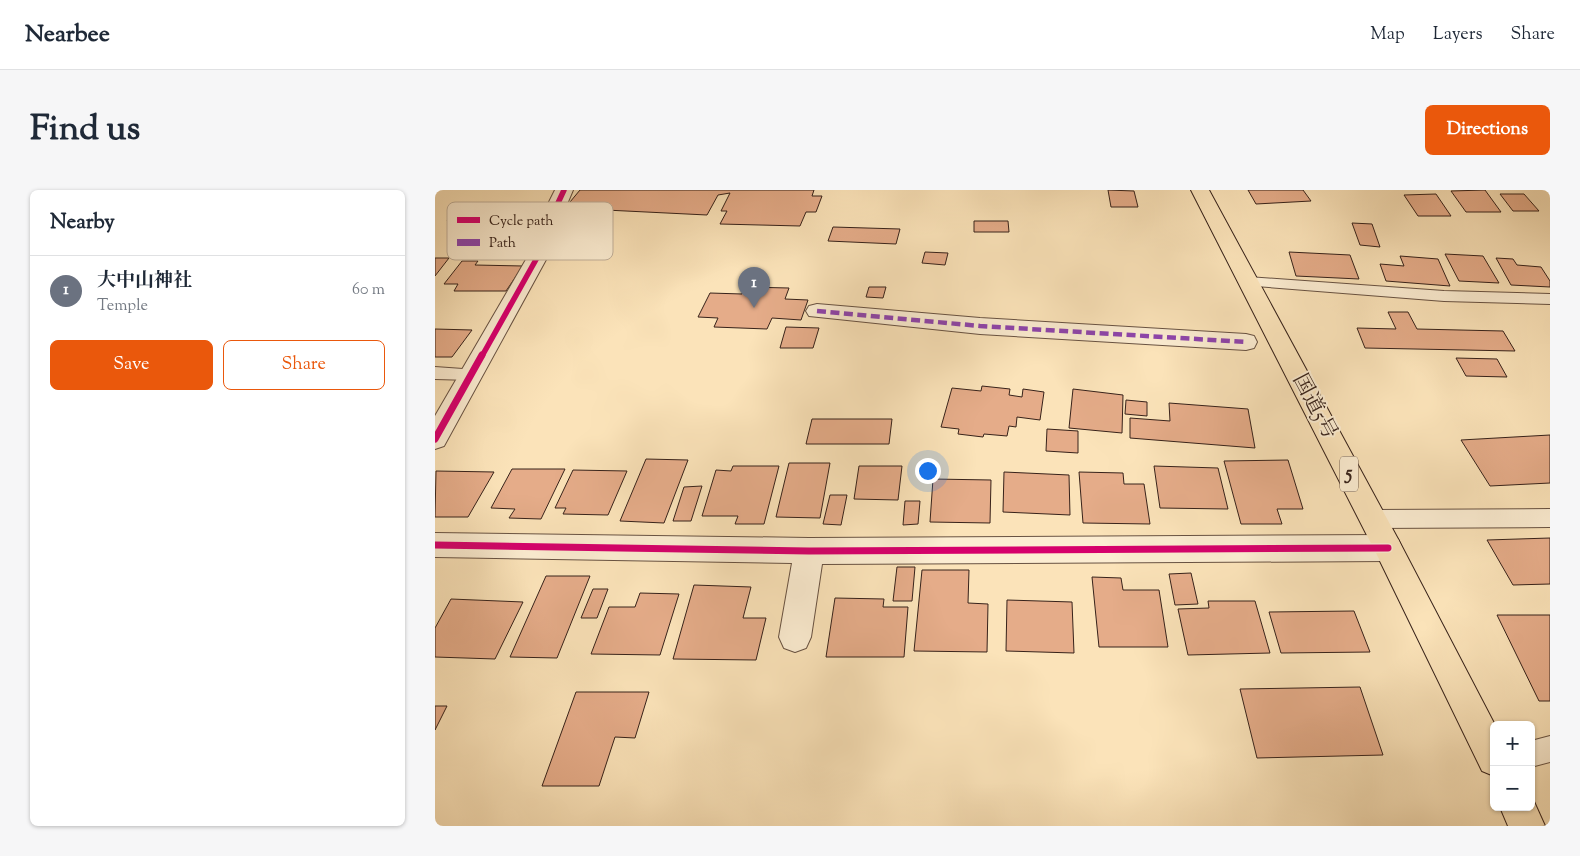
<!DOCTYPE html>
<html lang="en">
<head>
<meta charset="utf-8">
<style>
  body { margin:0; font-family:"Sorts Mill Goudy","Noto Serif JP",serif; background:#f6f6f7; color:#1f2937 }
  .controls { position:absolute; right:15px; bottom:15px; display:grid; overflow:hidden; border-radius:8px; box-shadow:0 1px 4px #0004 }
  .controls button { width:45px; height:45px; display:grid; place-items:center; padding:0; border:0; border-bottom:1px solid #e0e1e3; background:#fff; color:#1f2937; font:25px sans-serif }
  .you { position:absolute; left:492px; top:280px; width:18px; height:18px; margin:-12px; border:4px solid #fff; border-radius:50%; background:#1a73e8; box-shadow:0 0 0 8px #1a73e833 }
  .badge { display:grid; place-items:center; width:32px; height:32px; border-radius:50%; background:#ea580c; color:#fff; font-size:16px; font-weight:700 }
  .pin { position:absolute; translate:-50% -41px; filter:drop-shadow(0 1px 2px #0008) }
  .pin::after { content:''; position:absolute; top:26px; width:18px; height:15px; background:inherit; clip-path:polygon(0 0,100% 0,50% 100%) }
  .list { margin:0; padding:0; list-style:none }
  h2 { display:flex; justify-content:space-between; align-items:center; height:65px; margin:0; padding:0 20px; font-size:21px }
  h2 small { font-size:16px; font-weight:400; color:#747a83 }
  .list li { display:grid; grid-template-columns:32px 1fr auto; gap:15px; align-items:center; box-sizing:border-box; height:70px; padding:0 20px; border-top:1px solid #e0e1e3 }
  .list b { display:block; font-size:19px; white-space:nowrap }
  .list p { margin:0; font-size:16px; white-space:nowrap; color:#747a83 }
  .list em { font-size:16px; font-style:normal; color:#747a83 }
  .actions { display:flex; gap:10px; padding:15px 20px }
  .actions a { flex:1; padding:11px 0; border:1px solid #ea580c; border-radius:8px; text-align:center; font-size:18px; color:#ea580c }
  .actions .main { background:#ea580c; color:#fff }
  .map { position:relative; flex:none; width:1115px; height:636px; overflow:hidden; border-radius:8px }
  header { display:flex; align-items:center; gap:30px; box-sizing:border-box; height:70px; padding:0 25px; background:#fff; border-bottom:1px solid #e0e1e3 }
  header strong { font-size:24px }
  nav { display:flex; gap:28px; margin-inline-start:auto; font-size:18px }
  .intro { display:flex; align-items:center; justify-content:space-between; box-sizing:border-box; height:120px; padding:0 30px }
  h1 { margin:0; font-size:35px }
  .button { padding:12px 22px; border-radius:8px; background:#ea580c; color:#fff; font-size:18px; font-weight:700 }
  main { display:flex; gap:30px; padding:0 30px }
  aside { flex:1; background:#fff; border-radius:8px; box-shadow:0 1px 4px #0004 }
  .map>svg:first-child { display:block }
</style>
</head>
<body>
<header>
<strong>Nearbee</strong>
<nav><a>Map</a><a>Layers</a><a>Share</a></nav>
</header>
<div class="intro"><h1>Find us</h1><a class="button">Directions</a></div>
<main>
<aside>
<h2>Nearby<small></small></h2>
<ul class="list">
<li><span class="badge" style="background:#6b7280">1</span><div><b>大中山神社</b><p>Temple</p></div><em>60 m</em></li>
</ul>
<div class="actions"><a class="main">Save</a><a>Share</a></div>
</aside>
<div class="map">
<svg width="1115" height="636" viewBox="0 0 1115 636">
  <rect width="100%" height="100%" fill="#fbe3b9"/>
  <filter id="stains"><feTurbulence type="fractalNoise" baseFrequency=".004" numOctaves="4"/><feColorMatrix values="0 0 0 0 .2 0 0 0 0 .09 0 0 0 0 .02 0 0 0 .5 -.17"/></filter>
  <radialGradient id="worn" r=".72"><stop offset=".6" stop-color="#630" stop-opacity="0"/><stop offset="1" stop-color="#630" stop-opacity=".3"/></radialGradient>
  <g fill="#e5ac89" stroke="#37221a">
    <polygon points="145,0 379,0 377,6 387,6 381,22 371,22 365,36 285,34 292,21 286,21 295,3 283,5 272,25 130,18"/>
    <polygon points="673,0 699,1 703,17 676,17"/>
    <polygon points="813,0 868,0 876,11 821,14"/>
    <polygon points="1050,0 1066,22 1031,22 1016,1"/>
    <polygon points="1001,4 1016,26 983,26 969,5"/>
    <polygon points="1065,4 1089,4 1104,21 1078,21"/>
    <polygon points="23,17 81,18 67,36 26,36 31,31 12,31"/>
    <polygon points="539,31 573,31 574,42 539,42"/>
    <polygon points="917,33 937,34 945,57 925,55"/>
    <polygon points="398,37 465,39 461,54 393,51"/>
    <polygon points="490,62 513,63 510,75 487,73"/>
    <polygon points="854,62 915,65 924,89 861,86"/>
    <polygon points="1010,64 1048,66 1064,93 1024,91"/>
    <polygon points="965,66 1003,69 1015,96 951,91 945,74 969,76"/>
    <polygon points="0,68 14,68 0,86"/>
    <polygon points="1061,68 1078,69 1082,75 1106,77 1115,91 1115,97 1076,95"/>
    <polygon points="27,71 43,71 40,75 88,76 71,101 19,101 23,94 9,94"/>
    <polygon points="310,97 354,98 350,109 373,110 366,130 337,128 332,139 279,137 283,128 263,127 275,103 307,104"/>
    <polygon points="434,97 451,97 448,108 431,107"/>
    <polygon points="953,122 973,122 982,139 1068,141 1080,161 930,158 922,138 961,139"/>
    <polygon points="351,137 384,138 378,158 345,158"/>
    <polygon points="0,139 37,140 17,167 0,167"/>
    <polygon points="1021,168 1062,169 1072,187 1031,186"/>
    <polygon points="547,196 575,199 574,205 587,207 588,199 609,202 605,230 582,227 581,237 574,236 572,246 549,244 548,247 523,244 524,239 506,237 517,198 546,201"/>
    <polygon points="638,199 688,205 687,243 634,238"/>
    <polygon points="691,210 712,212 712,226 690,224"/>
    <polygon points="734,213 813,219 820,258 695,248 695,228 735,231"/>
    <polygon points="377,229 457,229 454,254 371,254"/>
    <polygon points="612,239 643,241 643,263 611,261"/>
    <polygon points="1115,245 1115,293 1055,296 1026,250"/>
    <polygon points="211,269 253,270 229,333 185,331"/>
    <polygon points="853,270 868,319 842,319 847,334 806,334 789,271"/>
    <polygon points="354,273 395,273 385,328 341,327"/>
    <polygon points="298,276 344,276 329,334 300,334 303,326 267,326 281,280 296,281"/>
    <polygon points="424,276 467,276 463,310 419,309"/>
    <polygon points="719,276 783,278 793,319 725,318"/>
    <polygon points="77,279 130,279 106,329 74,328 80,319 56,318"/>
    <polygon points="138,280 192,281 173,325 128,324 131,318 120,318"/>
    <polygon points="1,281 59,282 33,327 0,327"/>
    <polygon points="569,282 634,285 635,325 568,322"/>
    <polygon points="644,282 688,283 689,294 709,294 715,334 648,333"/>
    <polygon points="498,289 556,290 555,333 495,332"/>
    <polygon points="267,296 256,331 238,331 249,297"/>
    <polygon points="395,305 412,305 406,335 388,334"/>
    <polygon points="470,311 485,311 483,334 468,335"/>
    <polygon points="1115,348 1115,394 1078,395 1052,350"/>
    <polygon points="462,377 480,377 477,411 458,411"/>
    <polygon points="487,380 534,380 533,413 553,414 552,462 479,461"/>
    <polygon points="756,383 763,414 740,415 734,384"/>
    <polygon points="111,386 155,386 122,468 75,467"/>
    <polygon points="657,387 686,388 688,400 724,400 733,457 664,457"/>
    <polygon points="259,395 316,397 308,428 331,428 321,470 238,469"/>
    <polygon points="158,399 173,399 162,428 146,428"/>
    <polygon points="205,403 244,404 225,465 156,464 174,417 200,417"/>
    <polygon points="400,408 449,409 448,417 473,417 469,467 391,467"/>
    <polygon points="16,409 88,412 60,469 0,467 0,438"/>
    <polygon points="572,410 637,412 639,463 571,461"/>
    <polygon points="773,411 820,411 835,463 753,465 743,419 774,418"/>
    <polygon points="919,421 935,462 846,463 834,422"/>
    <polygon points="1062,425 1115,425 1115,511 1104,511"/>
    <polygon points="925,497 948,565 822,568 805,499"/>
    <polygon points="141,502 214,502 200,548 180,547 164,596 107,596"/>
    <polygon points="0,516 12,516 0,540"/>
  </g>
  <g fill="none" stroke-linecap="round" stroke-linejoin="round">
    <defs>
      <g id="service">
        <polygon points="813,87 1009,101 1115,104 1115,114 1009,111 808,95 805,92 808,89"/>
        <polygon points="0,177 42,180 45,184 42,188 36,190 0,189"/>
        <polygon points="1115,319 1115,337 937,338 930,335 927,329 930,323 937,320"/>
        <polygon points="1115,546 1115,572 1096,577 1096,551"/>
      </g>
      <polygon id="pedestrian" points="382,114 545,128 811,144 819,146 822,152 819,158 811,160 545,144 374,126 371,121 374,116"/>
      <g id="minor">
        <polygon points="120,0 138,0 127,26 113,66 9,256 0,259 0,226 93,66 107,26"/>
        <polygon points="0,343 374,348 953,345 963,349 967,358 963,367 953,371 387,374 376,447 371,458 360,462 349,458 344,447 357,373 0,367"/>
      </g>
      <g id="trunk">
        <polygon points="756,0 774,0 963,349 1060,535 1059,586 1047,581 943,367"/>
        <polygon points="1096,605 1110,636 1073,636 1065,617 1096,617"/>
      </g>
    </defs>
    <use href="#service" stroke="#685242" stroke-width="2"/>
    <use href="#pedestrian" stroke="#685242" stroke-width="2"/>
    <use href="#minor" stroke="#685242" stroke-width="2"/>
    <use href="#trunk" stroke="#37221a" stroke-width="2"/>
    <use href="#service" fill="#fcedd2" fill-rule="evenodd"/>
    <use href="#pedestrian" fill="#fcedd2" fill-rule="evenodd"/>
    <use href="#minor" fill="#fcedd2" fill-rule="evenodd"/>
    <use href="#trunk" fill="#fbe3b9" fill-rule="evenodd"/>
    <polyline stroke="#8e44ad" stroke-width="4.5" stroke-dasharray="9 4.5" stroke-linecap="butt" points="382,121 545,136 811,152"/>
    <defs>
      <polyline id="cycleway-far1" points="47,166 103,66 117,26 129,0"/>
      <g id="cycleway">
        <polyline points="0,249 47,165"/>
        <polyline points="0,355 374,361 953,358"/>
      </g>
    </defs>
    <use href="#cycleway-far1" stroke="#fcedd2" stroke-width="8"/>
    <use href="#cycleway" stroke="#fcedd2" stroke-width="10"/>
    <use href="#cycleway-far1" stroke="#d6006c" stroke-width="5.5"/>
    <use href="#cycleway" stroke="#d6006c" stroke-width="7"/>
  </g>
  <g text-anchor="middle" dominant-baseline="central" stroke-width="4" stroke-linejoin="round" paint-order="stroke">
    <rect fill="#fcedd2" stroke="#725f51" stroke-width="1" x="905" y="266.5" width="18" height="35" rx="4"/>
    <g font-size="20" font-weight="bold" fill="#37221a">
      <text x="914" y="284">5</text>
    </g>
    <g font-size="21" fill="#37221a" stroke="#fcedd2">
      <text transform="translate(879 217) rotate(62)">国道5号</text>
    </g>
  </g>
  <rect x="12" y="12" width="166" height="58" rx="8" fill="#fcedd2" stroke="#c1b09b" stroke-width="1"/>
  <rect x="22" y="27" width="23" height="6" fill="#d6006c"/>
  <rect x="22" y="49" width="23" height="7" fill="#8e44ad"/>
  <g font-size="14" fill="#37221a">
    <text x="54" y="35">Cycle path</text>
    <text x="54" y="57">Path</text>
  </g>
  <rect width="100%" height="100%" filter="url(#stains)"/>
  <rect width="100%" height="100%" fill="url(#worn)"/>
</svg>
<div class="controls">
<button>+</button>
<button>−</button>
</div>
<div class="you"></div>
<div class="pin badge" style="left:319px;top:118px;background:#6b7280">1</div>
</div>
</main>
</body>
</html>
